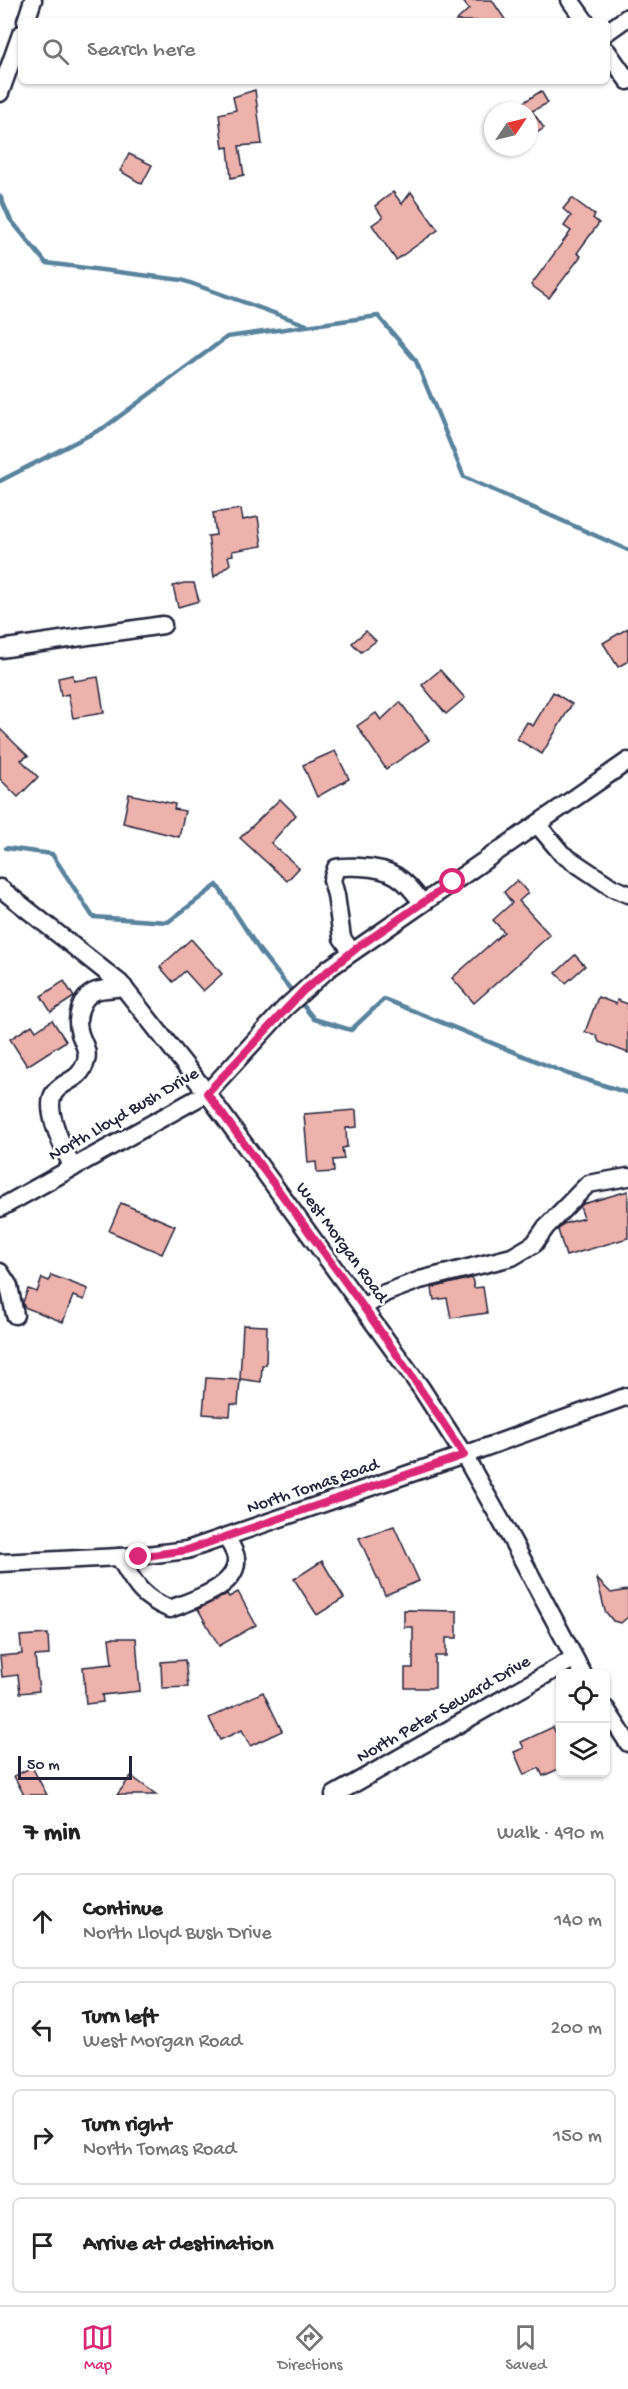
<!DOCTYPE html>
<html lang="en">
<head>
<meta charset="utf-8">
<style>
  body { margin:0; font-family:"Gochi Hand",sans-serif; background:#f6f6f6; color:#222 }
  .controls { position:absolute; right:18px; bottom:18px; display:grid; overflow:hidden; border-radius:9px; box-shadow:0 2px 4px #0004 }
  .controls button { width:54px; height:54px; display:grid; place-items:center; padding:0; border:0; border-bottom:2px solid #e0e0e0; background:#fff; color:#222; font:30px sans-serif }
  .compass { position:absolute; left:484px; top:102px; width:54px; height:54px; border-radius:50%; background:#fff; box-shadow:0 2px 4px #0004; rotate:55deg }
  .scale { position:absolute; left:18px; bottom:15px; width:114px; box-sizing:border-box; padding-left:6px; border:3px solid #22223b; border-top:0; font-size:16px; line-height:21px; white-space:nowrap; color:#22223b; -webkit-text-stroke:4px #fff; paint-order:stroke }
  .stop { position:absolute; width:18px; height:18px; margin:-14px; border:4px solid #db2777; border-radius:50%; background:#fff }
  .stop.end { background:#db2777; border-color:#fff; box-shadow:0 2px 6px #0008 }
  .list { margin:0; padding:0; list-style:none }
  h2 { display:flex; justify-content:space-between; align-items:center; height:78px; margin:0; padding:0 24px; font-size:26px }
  h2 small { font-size:20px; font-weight:400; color:#767676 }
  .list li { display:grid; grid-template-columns:39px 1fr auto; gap:18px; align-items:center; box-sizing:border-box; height:96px; margin:0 12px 12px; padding:0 12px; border:2px solid #e0e0e0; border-radius:9px }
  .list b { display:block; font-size:22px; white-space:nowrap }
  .list p { margin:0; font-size:20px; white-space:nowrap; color:#767676 }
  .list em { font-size:20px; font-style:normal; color:#767676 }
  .icon { flex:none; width:33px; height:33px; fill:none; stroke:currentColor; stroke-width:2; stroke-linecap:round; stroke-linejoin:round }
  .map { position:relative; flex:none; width:628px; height:1795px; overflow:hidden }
  .search { position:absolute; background:#fff; box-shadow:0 2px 4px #0004; left:18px; right:18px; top:18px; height:66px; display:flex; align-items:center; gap:15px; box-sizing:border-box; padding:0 21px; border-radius:9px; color:#767676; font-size:22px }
  .sheet { height:510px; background:#fff }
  nav { display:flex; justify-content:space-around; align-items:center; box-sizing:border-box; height:84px; border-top:2px solid #e0e0e0; background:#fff; font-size:16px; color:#767676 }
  nav a { display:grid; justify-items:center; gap:3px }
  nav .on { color:#db2777 }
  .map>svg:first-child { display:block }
</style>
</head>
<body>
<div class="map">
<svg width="628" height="1795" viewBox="0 0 628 1795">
  <rect width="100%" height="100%" fill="#fff"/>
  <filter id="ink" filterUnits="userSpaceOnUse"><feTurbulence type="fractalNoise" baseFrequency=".0167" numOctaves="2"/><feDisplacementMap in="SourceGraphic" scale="12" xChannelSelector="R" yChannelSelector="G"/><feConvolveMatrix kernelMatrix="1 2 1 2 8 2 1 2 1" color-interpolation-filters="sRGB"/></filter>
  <g filter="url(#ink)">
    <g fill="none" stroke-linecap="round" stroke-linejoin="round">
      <g stroke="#59839d" stroke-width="4.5">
        <polyline points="0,196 10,219 46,263 182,280 307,325"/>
        <polyline points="0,481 105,427 227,337 378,316 416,361 464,477 628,550"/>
        <polyline points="6,848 52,854 93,917 168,922 217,885 260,951 314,1019 351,1030 384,999 568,1074 628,1093"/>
      </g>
    </g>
    <g fill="#edb2ac" stroke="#22223b" stroke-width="1.5">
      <polygon points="462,0 492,0 506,21 456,21 469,9"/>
      <polygon points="255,90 262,144 239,146 244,175 231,178 228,147 223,148 219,114 236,110 233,97"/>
      <polygon points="541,91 548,103 532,111 544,128 529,138 529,111 510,111"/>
      <polygon points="129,154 152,165 142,184 120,171"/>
      <polygon points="393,192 402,204 411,192 438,230 396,260 372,225 383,217 375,206"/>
      <polygon points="572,198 595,215 593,218 599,223 577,253 581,256 549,298 531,285 571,231 564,226 571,216 563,209"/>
      <polygon points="241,509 243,520 258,517 262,546 232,551 233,555 228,556 230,564 214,577 208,536 216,535 213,513"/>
      <polygon points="184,583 194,583 199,601 178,607 173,586"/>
      <polygon points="628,628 628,661 618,667 603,643"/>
      <polygon points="366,631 376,641 361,652 352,643"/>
      <polygon points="440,670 465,698 446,714 422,685"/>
      <polygon points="73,675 74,681 98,677 104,713 73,718 68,694 61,696 58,678"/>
      <polygon points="553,692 572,704 542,754 517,739 527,722 533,726"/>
      <polygon points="400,702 429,740 386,769 357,726 376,713 381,720"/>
      <polygon points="0,729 28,756 21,760 38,777 18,797 0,779"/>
      <polygon points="335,751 349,779 317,797 303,765"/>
      <polygon points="129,794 175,804 174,809 185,811 179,837 123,823"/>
      <polygon points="280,799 296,815 271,843 299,868 287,881 240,838"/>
      <polygon points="517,880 528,893 519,901 550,935 474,1003 452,978 504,932 493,920 512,903 504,892"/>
      <polygon points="191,939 222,974 203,991 185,971 173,982 160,967"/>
      <polygon points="575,955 585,966 566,983 556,973"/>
      <polygon points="64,981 74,997 51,1012 41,996"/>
      <polygon points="598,997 616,1004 617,1000 628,1004 628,1053 599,1042 596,1035 585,1032"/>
      <polygon points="52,1020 66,1041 27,1066 10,1039 32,1025 36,1031"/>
      <polygon points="356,1110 357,1127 346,1128 347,1147 342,1148 344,1159 333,1160 334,1172 317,1173 316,1162 308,1163 304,1114"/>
      <polygon points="628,1191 628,1238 566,1256 558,1230 563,1224 584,1218 580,1207 583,1204"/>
      <polygon points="121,1203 175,1226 162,1254 109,1231"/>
      <polygon points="51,1275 88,1289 84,1300 73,1296 63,1322 24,1307 23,1302 28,1289 37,1292 42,1278 49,1281"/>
      <polygon points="472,1278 474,1288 483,1287 487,1313 451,1318 447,1298 434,1300 432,1288"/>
      <polygon points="243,1325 267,1326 266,1365 262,1365 261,1382 240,1379"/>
      <polygon points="206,1378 240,1380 238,1405 231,1404 230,1416 203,1414"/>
      <polygon points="394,1526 419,1581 385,1595 359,1538"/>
      <polygon points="322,1561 344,1598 317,1615 294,1579"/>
      <polygon points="597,1579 611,1593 628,1590 628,1617 621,1623 613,1621 605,1611"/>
      <polygon points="238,1592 256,1625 219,1646 198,1609 227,1594 229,1597"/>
      <polygon points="404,1610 457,1611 457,1638 446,1638 446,1656 435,1656 435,1688 405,1688 405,1668 413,1668 413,1627 404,1627"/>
      <polygon points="48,1634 49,1655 35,1656 39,1691 20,1693 18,1675 2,1677 0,1656 22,1654 20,1636"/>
      <polygon points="109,1638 136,1638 140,1691 102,1695 103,1702 86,1704 83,1667 112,1664"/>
      <polygon points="185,1660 188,1687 162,1688 161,1662"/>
      <polygon points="263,1692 282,1731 250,1746 242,1730 220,1740 209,1718"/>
      <polygon points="553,1727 561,1744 561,1768 543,1776 539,1768 524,1775 514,1752 524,1748 521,1742"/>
      <polygon points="32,1767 47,1795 24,1795 14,1776"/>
      <polygon points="131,1776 157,1795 117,1795"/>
    </g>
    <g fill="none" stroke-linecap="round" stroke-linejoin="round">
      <defs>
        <g id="minor">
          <polyline points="570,0 585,21"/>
          <polyline points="26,21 33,0"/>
          <polyline points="607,32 628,17"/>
          <polyline points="607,51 628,81"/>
          <polyline points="0,93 21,34"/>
          <polyline points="0,649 163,625"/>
          <polyline points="537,824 562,854 613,888 628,894"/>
          <polyline points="0,888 120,983 207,1093 421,1388 464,1455 513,1542 583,1674"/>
          <path d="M352 952 342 938 336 895 332 880 336 868C344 866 351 867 360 867 391 868 405 878 422 903"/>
          <path d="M73 1168C65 1151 43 1110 54 1093 64 1079 80 1082 86 1061 89 1051 83 1043 80 1034 75 1019 80 997 96 991 104 988 115 989 124 987"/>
          <polyline points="0,1208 207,1093 285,1008 328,969 628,761"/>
          <polyline points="0,1272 9,1286 15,1315"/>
          <polyline points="364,1307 385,1293 420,1280 512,1257 534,1244 546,1227 588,1184 628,1177"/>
          <path d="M119 1557C135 1584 140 1597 170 1609 192 1600 239 1587 236 1558 235 1551 230 1544 226 1537"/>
          <polyline points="0,1563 139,1556 187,1550 464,1455 628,1396"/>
          <polyline points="606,1709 628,1743"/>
          <polyline points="334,1795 573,1659"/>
        </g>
      </defs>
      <use href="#minor" stroke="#22223b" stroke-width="21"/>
      <use href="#minor" stroke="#fff" stroke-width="16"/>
    </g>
  </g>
  <g fill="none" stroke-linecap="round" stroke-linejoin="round" filter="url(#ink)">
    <path stroke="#db2777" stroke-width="8" d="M139 1557 187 1550 464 1455C384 1331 295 1213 207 1093L304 990 358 947 453 882"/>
  </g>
  <g text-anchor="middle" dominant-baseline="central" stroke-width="5" stroke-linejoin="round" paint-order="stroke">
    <g font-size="18" fill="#22223b" stroke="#fff">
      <text transform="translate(124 1115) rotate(-30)">North Lloyd Bush Drive</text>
      <text transform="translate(341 1243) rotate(54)">West Morgan Road</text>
      <text transform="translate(313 1487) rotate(-19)">North Tomas Road</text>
      <text transform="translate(444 1710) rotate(-30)">North Peter Seward Drive</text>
    </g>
  </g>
</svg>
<div class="controls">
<button><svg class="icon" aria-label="locate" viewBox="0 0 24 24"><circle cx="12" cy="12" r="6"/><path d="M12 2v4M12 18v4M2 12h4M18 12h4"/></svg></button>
<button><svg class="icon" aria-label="layers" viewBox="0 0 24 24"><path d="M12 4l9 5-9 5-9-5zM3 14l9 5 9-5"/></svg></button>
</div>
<svg class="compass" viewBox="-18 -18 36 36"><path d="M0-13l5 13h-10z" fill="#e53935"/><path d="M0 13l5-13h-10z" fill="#767676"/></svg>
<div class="scale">50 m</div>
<div class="stop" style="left:453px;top:882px"></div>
<div class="stop end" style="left:139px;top:1557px"></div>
<div class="search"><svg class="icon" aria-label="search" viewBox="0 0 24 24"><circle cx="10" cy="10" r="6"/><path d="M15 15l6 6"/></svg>Search here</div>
</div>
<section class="sheet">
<h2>7 min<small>Walk · 490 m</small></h2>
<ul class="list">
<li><svg class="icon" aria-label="ahead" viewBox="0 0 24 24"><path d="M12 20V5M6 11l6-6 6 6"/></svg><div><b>Continue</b><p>North Lloyd Bush Drive</p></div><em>140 m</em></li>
<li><svg class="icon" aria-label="left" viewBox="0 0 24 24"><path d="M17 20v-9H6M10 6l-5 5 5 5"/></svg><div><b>Turn left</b><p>West Morgan Road</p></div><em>200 m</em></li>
<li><svg class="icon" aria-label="right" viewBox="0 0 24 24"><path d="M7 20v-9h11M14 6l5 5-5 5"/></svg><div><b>Turn right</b><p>North Tomas Road</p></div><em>150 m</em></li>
<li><svg class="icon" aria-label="arrive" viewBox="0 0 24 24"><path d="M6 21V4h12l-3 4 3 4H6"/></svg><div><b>Arrive at destination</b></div></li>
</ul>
</section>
<nav>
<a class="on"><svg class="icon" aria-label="map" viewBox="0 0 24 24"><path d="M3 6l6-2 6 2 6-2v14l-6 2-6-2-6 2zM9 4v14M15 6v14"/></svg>Map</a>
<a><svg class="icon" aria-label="directions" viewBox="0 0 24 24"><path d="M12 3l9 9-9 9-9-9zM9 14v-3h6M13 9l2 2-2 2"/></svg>Directions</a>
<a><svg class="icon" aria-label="saved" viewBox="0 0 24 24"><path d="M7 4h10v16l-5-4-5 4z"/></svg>Saved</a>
</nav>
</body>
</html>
